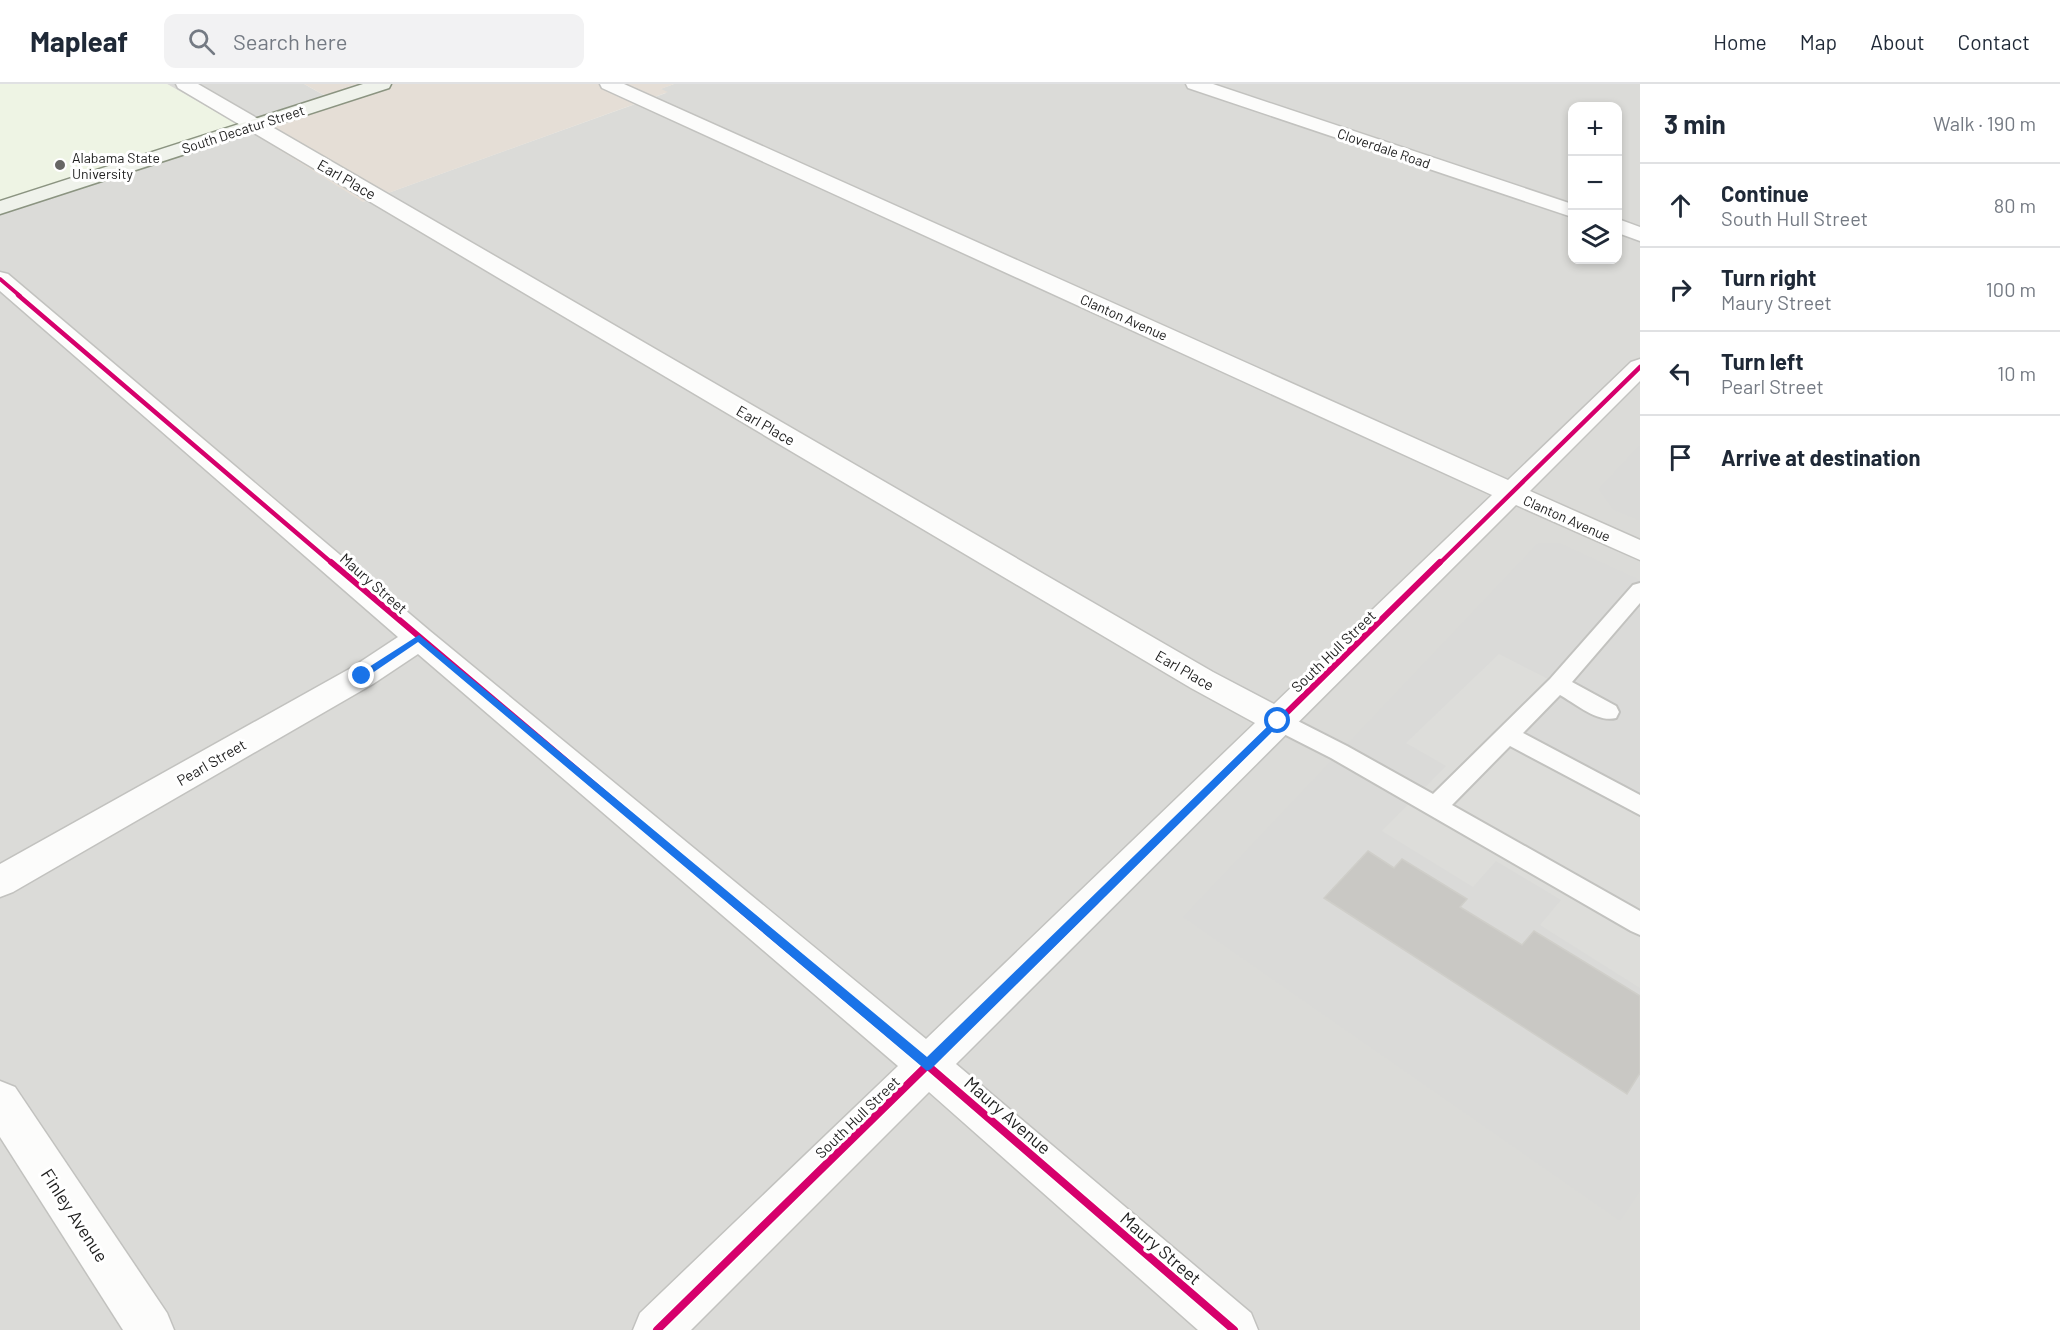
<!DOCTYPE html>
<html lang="en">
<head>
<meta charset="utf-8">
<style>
  body { margin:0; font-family:Barlow,sans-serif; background:#f2f2f3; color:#1f2937 }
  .controls { position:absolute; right:18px; top:18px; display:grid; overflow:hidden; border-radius:12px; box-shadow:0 3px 9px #0003 }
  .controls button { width:54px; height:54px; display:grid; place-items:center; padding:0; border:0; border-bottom:2px solid #e0e1e3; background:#fff; color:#1f2937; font:30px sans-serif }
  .stop { position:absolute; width:18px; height:18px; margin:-14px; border:4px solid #1a73e8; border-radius:50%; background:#fff }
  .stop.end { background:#1a73e8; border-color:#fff; box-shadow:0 2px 6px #0008 }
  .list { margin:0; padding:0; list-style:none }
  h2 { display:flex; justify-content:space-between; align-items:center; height:78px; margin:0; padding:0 24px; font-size:26px }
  h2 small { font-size:20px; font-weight:400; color:#747a83 }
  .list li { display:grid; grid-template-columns:39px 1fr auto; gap:18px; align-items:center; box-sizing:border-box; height:84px; padding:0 24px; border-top:2px solid #e0e1e3 }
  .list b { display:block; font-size:22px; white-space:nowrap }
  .list p { margin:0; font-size:20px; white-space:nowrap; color:#747a83 }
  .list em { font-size:20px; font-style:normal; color:#747a83 }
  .icon { flex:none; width:33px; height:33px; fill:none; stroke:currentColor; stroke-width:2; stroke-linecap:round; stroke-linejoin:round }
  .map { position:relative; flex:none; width:1640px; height:1246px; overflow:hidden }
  header { display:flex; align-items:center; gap:36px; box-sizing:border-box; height:84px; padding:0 30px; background:#fff; border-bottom:2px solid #e0e1e3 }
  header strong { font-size:28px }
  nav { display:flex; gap:33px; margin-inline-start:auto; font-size:21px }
  .search { width:420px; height:54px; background:#f2f2f3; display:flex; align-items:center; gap:15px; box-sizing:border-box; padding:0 21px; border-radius:12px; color:#747a83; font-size:22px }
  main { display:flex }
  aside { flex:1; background:#fff }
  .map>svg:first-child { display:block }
</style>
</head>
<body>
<header>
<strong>Mapleaf</strong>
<div class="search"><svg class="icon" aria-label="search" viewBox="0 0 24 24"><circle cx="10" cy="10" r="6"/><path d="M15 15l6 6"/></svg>Search here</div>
<nav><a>Home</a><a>Map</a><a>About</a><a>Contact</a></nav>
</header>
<main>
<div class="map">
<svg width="1640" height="1246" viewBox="0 0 1640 1246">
  <rect width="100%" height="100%" fill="#ecece7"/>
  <path fill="#dbdbd8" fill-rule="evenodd" d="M167 0H304L329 14 363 118 666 9 660 5 674 0H1640V1246H0V120L240 42ZM1572 22H1618V176H1572Z"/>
  <polygon fill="#e5ded6" points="304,0 674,0 661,5 668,8 363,118 241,42 328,13"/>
  <polygon fill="#eef4e4" points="0,0 167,0 241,42 0,120"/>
  <g fill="#dadad8">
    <polygon points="1640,361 1640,437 1614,426 1599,405"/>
    <polygon points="1538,459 1560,459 1640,496 1640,1107 1620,1137 1183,833"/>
  </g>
  <polygon fill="#ddddda" points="1499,570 1558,600 1508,651 1640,722 1640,904 1540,841 1561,816 1496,777 1473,803 1382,747 1446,682 1406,659"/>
  <polygon fill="#c9c8c4" stroke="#cfcec9" stroke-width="1.5" points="1368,767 1394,784 1402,775 1467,815 1460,823 1522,861 1534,847 1640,912 1640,989 1627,1010 1324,814"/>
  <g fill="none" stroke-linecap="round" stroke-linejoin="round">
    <defs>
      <path id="lane" d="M1640 499V519L1572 598 1616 622 1619 628 1616 634C1598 639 1576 620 1560 611L1523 649 1640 711V731L1510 662 1452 721 1640 827V851L1631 847 1331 674 1270 643 1267 637 1270 631 1278 629 1286 631 1347 662 1433 710 1550 595 1633 501Z"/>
      <g id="street">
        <polygon points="176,0 198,0 1213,588 1274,620 1492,411 602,4 600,0 624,0 1508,396 1631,278 1640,275 1640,297 1530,407 1640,456 1640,476 1516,421 956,980 1251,1229 1258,1246 1198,1246 929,1008 691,1246 633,1246 640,1229 898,982 418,570 373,600 13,808 0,813 0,780 351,584 398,553 0,207 0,188 8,190 430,547 926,955 1255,639 1191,604 178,4"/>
        <polygon points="1186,0 1213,0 1572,120 1572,133 1188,4"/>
        <polygon points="1618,135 1640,143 1640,157 1618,149"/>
        <polygon points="0,997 15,1003 167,1229 174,1246 123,1246 0,1053"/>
      </g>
      <polygon id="secondary" points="363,0 391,0 389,4 0,130 0,117"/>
    </defs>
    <use href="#lane" stroke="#c2c2bf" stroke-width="4"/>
    <use href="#street" stroke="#c2c2bf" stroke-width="3"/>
    <use href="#secondary" stroke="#8b9481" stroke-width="3"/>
    <use href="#lane" fill="#fcfcfb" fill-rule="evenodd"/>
    <use href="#street" fill="#fcfcfb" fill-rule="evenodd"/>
    <use href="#secondary" fill="#eff2eb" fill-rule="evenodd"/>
    <defs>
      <polyline id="cycleway-far3" points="0,195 20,212"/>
      <g id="cycleway-far2">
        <polyline points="18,211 333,480"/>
        <polyline points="1439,480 1640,283"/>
      </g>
      <g id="cycleway-far1">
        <polyline points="331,478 734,819"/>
        <polyline points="1093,819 1440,478"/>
      </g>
      <g id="cycleway">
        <polyline points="732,817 927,981 1234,1246"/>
        <polyline points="657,1246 1095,817"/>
      </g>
    </defs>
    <use href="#cycleway-far3" stroke="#fff" stroke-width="6"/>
    <use href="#cycleway-far2" stroke="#fff" stroke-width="8"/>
    <use href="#cycleway-far1" stroke="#fff" stroke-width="10"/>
    <use href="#cycleway" stroke="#fff" stroke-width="11"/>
    <use href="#cycleway-far3" stroke="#d6006c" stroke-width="4"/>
    <use href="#cycleway-far2" stroke="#d6006c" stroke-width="4.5"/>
    <use href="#cycleway-far1" stroke="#d6006c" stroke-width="6"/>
    <use href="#cycleway" stroke="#d6006c" stroke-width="8"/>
  </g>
  <polygon fill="#1a73e8" points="419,551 927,973 1275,635 1282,635 1283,637 931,985 927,987 418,558 365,594 358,594 358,590"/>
  <circle fill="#666664" stroke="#fff" stroke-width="2" cx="60" cy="81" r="6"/>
  <g text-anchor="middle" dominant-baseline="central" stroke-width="6" stroke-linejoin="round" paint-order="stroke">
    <g font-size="14" fill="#1e1e1e" stroke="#fff">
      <text transform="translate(243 45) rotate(-18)">South Decatur Street</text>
      <text transform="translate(1384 64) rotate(19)">Cloverdale Road</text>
      <text transform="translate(1124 233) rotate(24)">Clanton Avenue</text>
      <text transform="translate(1567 434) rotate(24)">Clanton Avenue</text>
    </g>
    <g font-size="14" fill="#1e1e1e" stroke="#fff" text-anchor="start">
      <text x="72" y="73">Alabama State<tspan x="72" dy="16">University</tspan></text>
    </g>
    <g font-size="15" fill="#1e1e1e" stroke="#fff">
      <text transform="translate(347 95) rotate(30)">Earl Place</text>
      <text transform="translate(766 341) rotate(30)">Earl Place</text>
      <text transform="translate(374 499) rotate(41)">Maury Street</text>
      <text transform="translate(1333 567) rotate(-44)">South Hull Street</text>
      <text transform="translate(1185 586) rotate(30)">Earl Place</text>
      <text transform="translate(211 678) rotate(-30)">Pearl Street</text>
      <text transform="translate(857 1033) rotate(-44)">South Hull Street</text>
    </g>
    <g font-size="18" fill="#1e1e1e" stroke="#fff">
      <text transform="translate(1008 1031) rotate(41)">Maury Avenue</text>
      <text transform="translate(75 1131) rotate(57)">Finley Avenue</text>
      <text transform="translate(1161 1164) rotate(41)">Maury Street</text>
    </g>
  </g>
</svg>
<div class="controls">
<button>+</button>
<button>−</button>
<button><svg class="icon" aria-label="layers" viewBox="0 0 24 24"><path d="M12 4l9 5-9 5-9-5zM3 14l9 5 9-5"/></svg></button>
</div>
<div class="stop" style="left:1278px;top:637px"></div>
<div class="stop end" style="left:362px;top:592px"></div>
</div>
<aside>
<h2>3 min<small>Walk · 190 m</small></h2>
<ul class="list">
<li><svg class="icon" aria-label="ahead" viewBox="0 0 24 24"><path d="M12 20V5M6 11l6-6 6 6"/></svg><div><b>Continue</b><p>South Hull Street</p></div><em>80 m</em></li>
<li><svg class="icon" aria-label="right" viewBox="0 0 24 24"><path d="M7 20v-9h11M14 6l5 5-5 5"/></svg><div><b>Turn right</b><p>Maury Street</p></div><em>100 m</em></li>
<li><svg class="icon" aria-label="left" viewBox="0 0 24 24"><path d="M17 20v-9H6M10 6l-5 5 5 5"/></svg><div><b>Turn left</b><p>Pearl Street</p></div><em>10 m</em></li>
<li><svg class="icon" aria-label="arrive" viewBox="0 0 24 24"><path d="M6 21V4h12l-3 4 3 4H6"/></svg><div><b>Arrive at destination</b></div></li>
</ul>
</aside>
</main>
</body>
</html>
